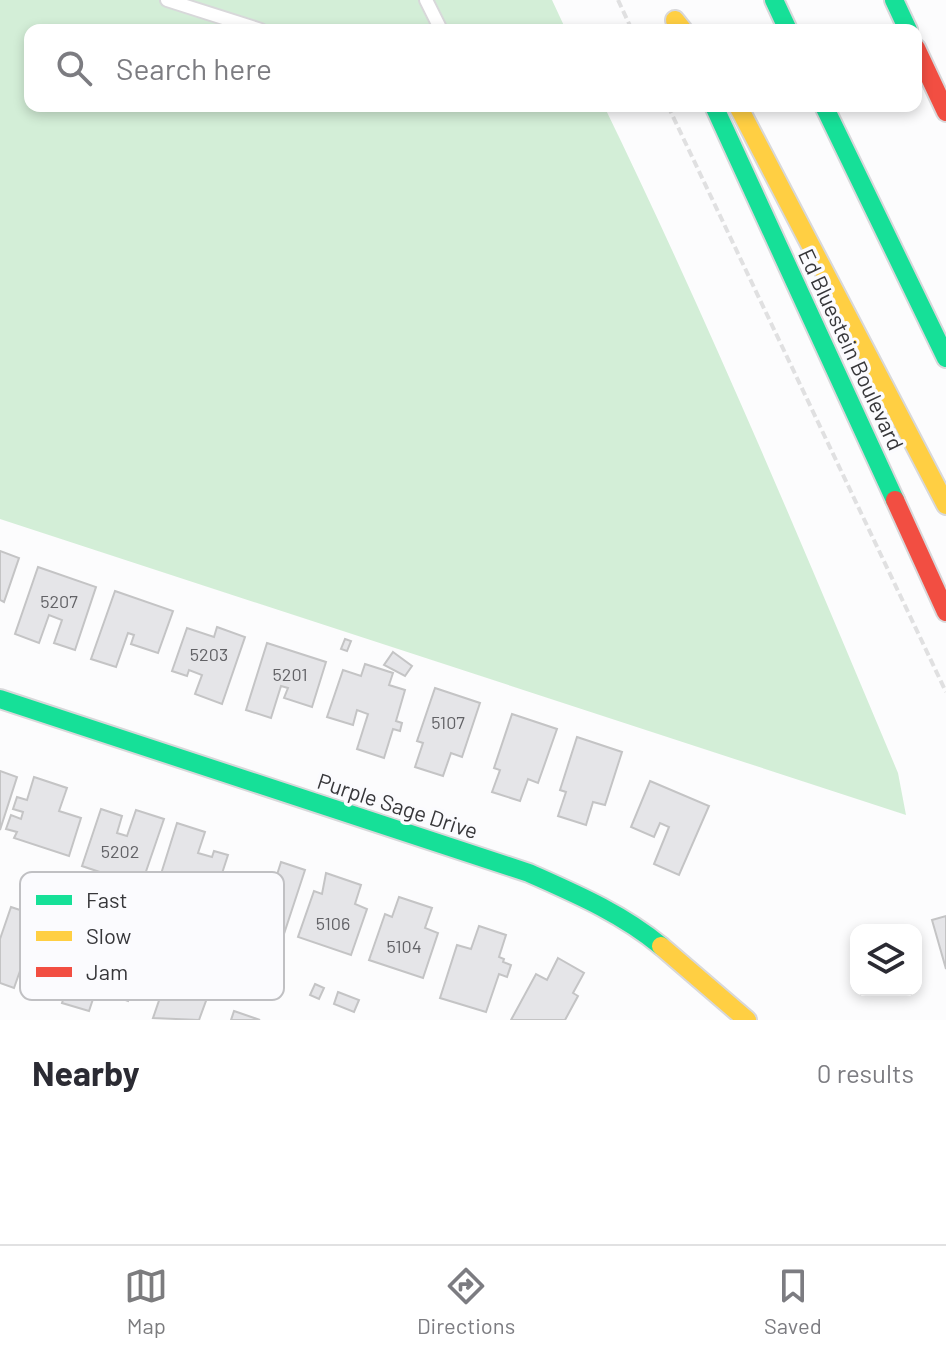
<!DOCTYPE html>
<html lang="en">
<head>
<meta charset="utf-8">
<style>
  body { margin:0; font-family:Barlow,sans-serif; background:#f2f2f3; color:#2b2b33 }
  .controls { position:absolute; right:24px; bottom:24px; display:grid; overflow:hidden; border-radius:16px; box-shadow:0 4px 12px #0003 }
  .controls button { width:72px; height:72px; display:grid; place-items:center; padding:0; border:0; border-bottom:2px solid #e1e1e2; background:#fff; color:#2b2b33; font:40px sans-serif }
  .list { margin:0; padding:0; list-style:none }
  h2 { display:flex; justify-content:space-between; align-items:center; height:104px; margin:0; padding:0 32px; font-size:34px }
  h2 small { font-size:26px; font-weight:400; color:#7c7c81 }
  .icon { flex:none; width:44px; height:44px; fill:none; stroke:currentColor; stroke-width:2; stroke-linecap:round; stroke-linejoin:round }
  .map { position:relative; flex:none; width:946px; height:1020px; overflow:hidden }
  .search { position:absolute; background:#fff; box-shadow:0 4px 12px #0003; left:24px; right:24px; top:24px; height:88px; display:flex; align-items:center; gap:20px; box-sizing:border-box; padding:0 28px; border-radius:16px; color:#7c7c81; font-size:30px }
  .sheet { height:224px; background:#fff }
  nav { display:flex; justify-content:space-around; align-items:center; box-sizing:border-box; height:112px; border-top:2px solid #e1e1e2; background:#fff; font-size:22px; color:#7c7c81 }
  nav a { display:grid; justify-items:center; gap:4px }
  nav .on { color:#7c7c7e }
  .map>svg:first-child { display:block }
</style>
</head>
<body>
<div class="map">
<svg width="946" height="1020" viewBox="0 0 946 1020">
  <rect width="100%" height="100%" fill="#fcfcfd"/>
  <path fill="#d3eed7" d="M0 0H552L566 30H30V106H604C710 324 804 549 898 773L906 815 0 519Z"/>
  <g fill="#e5e5e8" stroke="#c4c4c5" stroke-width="2">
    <polygon points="0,551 19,558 4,602 0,600"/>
    <polygon points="38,567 96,587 75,650 54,643 62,620 49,615 39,643 15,634"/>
    <polygon points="115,591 173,611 158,653 131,644 134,635 128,633 116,667 91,659"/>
    <polygon points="217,627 245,637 222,704 195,694 202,675 189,670 187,676 172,671 187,628 214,637"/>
    <polygon points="345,639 351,641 347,651 341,649"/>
    <polygon points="267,643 326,662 312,707 284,698 288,688 281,686 271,718 246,710"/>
    <polygon points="393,652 412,666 405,676 384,665"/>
    <polygon points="365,664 393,673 389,685 405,690 396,721 402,723 400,731 393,729 384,758 357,749 368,714 357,710 353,725 327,717 343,670 361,676"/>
    <polygon points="435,688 480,703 462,757 451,753 443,776 415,767 423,743 417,741"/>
    <polygon points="512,714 557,729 538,783 528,779 520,801 492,792 500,770 494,768"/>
    <polygon points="577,737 622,752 605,805 593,802 586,825 558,816 566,792 560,790"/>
    <polygon points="0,771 17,777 0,830"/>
    <polygon points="34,777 67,788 59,811 81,818 69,856 14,838 17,832 6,829 11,815 21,819 23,812 13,809 17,797 27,800"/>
    <polygon points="650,781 709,806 679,875 654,864 669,827 660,823 654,837 631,827"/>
    <polygon points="101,809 122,816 117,833 127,836 136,810 164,819 141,886 82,866"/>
    <polygon points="177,823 205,832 198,853 212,857 214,851 228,855 213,901 188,893 184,903 155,893"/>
    <polygon points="281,862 305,870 281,943 222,923 237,876 265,886 262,894 270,897"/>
    <polygon points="326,873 361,885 355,904 367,909 351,955 298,937 314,891 322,894"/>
    <polygon points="399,897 432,908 425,928 438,933 423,978 369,960 385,914 392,917"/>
    <polygon points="11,907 77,929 62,973 55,971 54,976 34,969 39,955 27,951 14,988 0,983 0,939"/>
    <polygon points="946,916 946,969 932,920"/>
    <polygon points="479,926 506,935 499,957 504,959 503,962 511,965 507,977 499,974 486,1012 440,998 457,945 471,949"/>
    <polygon points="86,931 150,953 136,996 130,994 128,1001 108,994 113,979 101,975 89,1011 62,1003"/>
    <polygon points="558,958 584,973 573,993 578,996 565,1020 511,1020 536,974 547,980"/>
    <polygon points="165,983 207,998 199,1020 153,1018"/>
    <polygon points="315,984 324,988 319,999 310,995"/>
    <polygon points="338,992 359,1000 354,1012 334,1004"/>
    <polygon points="234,1011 260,1020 231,1020"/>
  </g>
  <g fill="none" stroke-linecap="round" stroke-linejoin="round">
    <defs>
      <g id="lane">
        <polyline points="167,0 261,30"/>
        <polyline points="426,0 441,30"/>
      </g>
      <g id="fast">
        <polyline points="774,0 788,30"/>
        <polyline points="894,0 908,30"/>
        <polyline points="714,106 895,500"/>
        <polyline points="824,106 946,358"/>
        <path d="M0 699 529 873C576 894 621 913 661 946"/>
      </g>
      <g id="slow">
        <polyline points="675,20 683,30"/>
        <polyline points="738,106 946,505"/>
        <polyline points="661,946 747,1020"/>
      </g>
      <g id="jam">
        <polyline points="916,48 946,112"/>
        <polyline points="895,500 946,612"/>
      </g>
    </defs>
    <use href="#lane" stroke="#d8d8da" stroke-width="16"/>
    <use href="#fast" stroke="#d8d8da" stroke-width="22"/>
    <use href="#slow" stroke="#d8d8da" stroke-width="22"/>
    <use href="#jam" stroke="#d8d8da" stroke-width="22"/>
    <g stroke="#e0e0e1" stroke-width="4" stroke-dasharray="8 4" stroke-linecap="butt">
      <polyline points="618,0 632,30"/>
      <polyline points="668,106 946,692"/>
    </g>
    <use href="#lane" stroke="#fff" stroke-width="12"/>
    <use href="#fast" stroke="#16e098" stroke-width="18"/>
    <use href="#slow" stroke="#ffcf43" stroke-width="18"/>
    <use href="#jam" stroke="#f24e42" stroke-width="18"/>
  </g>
  <g text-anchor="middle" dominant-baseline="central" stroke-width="7" stroke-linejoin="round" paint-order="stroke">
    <g font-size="18" fill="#626266">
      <text x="59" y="601">5207</text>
      <text x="209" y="654">5203</text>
      <text x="290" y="674">5201</text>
      <text x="448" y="722">5107</text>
      <text x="120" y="851">5202</text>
      <text x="333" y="923">5106</text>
      <text x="404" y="946">5104</text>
    </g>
    <g font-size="22" fill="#37373a" stroke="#fbfbfe">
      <text transform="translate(852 349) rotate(65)">Ed Bluestein Boulevard</text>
      <text transform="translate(398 805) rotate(18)">Purple Sage Drive</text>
    </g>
  </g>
  <rect x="20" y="872" width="264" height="128" rx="12" fill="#fbfbfe" stroke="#c0c0c3" stroke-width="2"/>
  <rect x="36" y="895" width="36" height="10" fill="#16e098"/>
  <rect x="36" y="931" width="36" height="10" fill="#ffcf43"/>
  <rect x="36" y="967" width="36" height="10" fill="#f24e42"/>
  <g font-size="22" fill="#37373a">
    <text x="86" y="908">Fast</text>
    <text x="86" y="944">Slow</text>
    <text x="86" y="980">Jam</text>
  </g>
</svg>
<div class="controls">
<button><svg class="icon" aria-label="layers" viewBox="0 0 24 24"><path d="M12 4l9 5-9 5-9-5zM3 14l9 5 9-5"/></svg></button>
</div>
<div class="search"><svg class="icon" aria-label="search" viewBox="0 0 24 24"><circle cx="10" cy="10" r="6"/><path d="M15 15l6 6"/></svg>Search here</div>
</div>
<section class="sheet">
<h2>Nearby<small>0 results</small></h2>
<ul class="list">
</ul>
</section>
<nav>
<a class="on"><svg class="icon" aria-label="map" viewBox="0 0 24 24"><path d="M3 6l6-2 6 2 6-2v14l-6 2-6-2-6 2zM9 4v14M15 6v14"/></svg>Map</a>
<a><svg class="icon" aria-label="directions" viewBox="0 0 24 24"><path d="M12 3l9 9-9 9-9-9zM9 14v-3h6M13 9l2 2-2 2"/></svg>Directions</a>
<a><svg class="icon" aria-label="saved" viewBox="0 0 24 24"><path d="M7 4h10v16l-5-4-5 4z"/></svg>Saved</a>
</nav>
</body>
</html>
